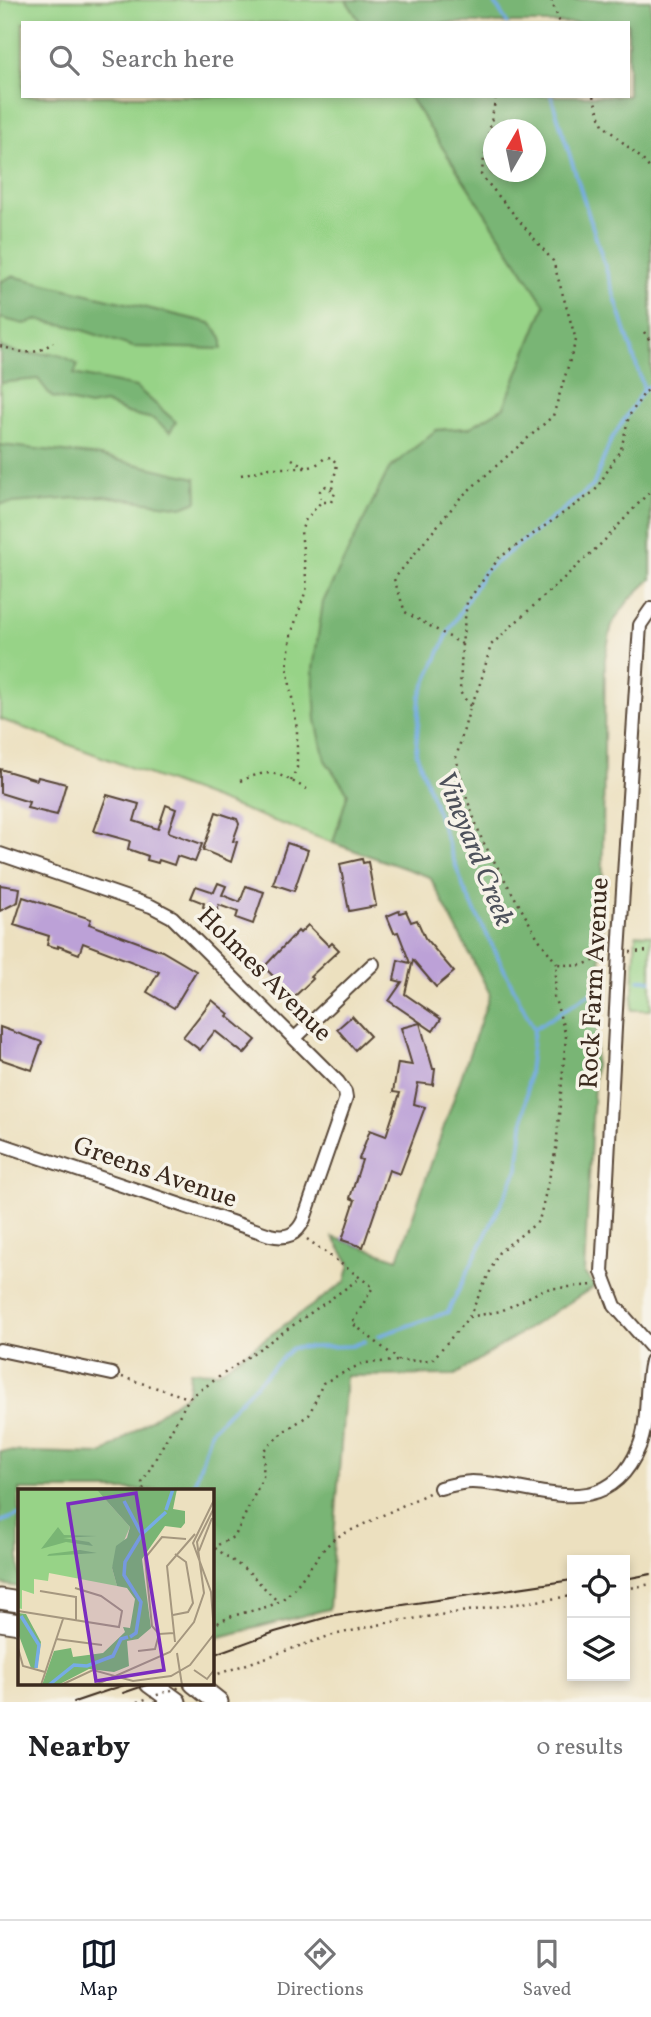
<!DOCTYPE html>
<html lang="en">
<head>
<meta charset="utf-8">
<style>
  body { margin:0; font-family:Vollkorn,serif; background:#f2f2f2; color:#202124 }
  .controls { position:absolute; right:21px; bottom:21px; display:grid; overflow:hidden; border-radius:0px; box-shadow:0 4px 10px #0003 }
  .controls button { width:63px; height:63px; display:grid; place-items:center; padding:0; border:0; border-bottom:2px solid #e0e0e0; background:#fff; color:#202124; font:35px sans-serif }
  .compass { position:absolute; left:483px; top:119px; width:63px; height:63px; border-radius:50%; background:#fff; box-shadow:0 4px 10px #0003; rotate:9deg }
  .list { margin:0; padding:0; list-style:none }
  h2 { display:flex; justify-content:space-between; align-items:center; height:91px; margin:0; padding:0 28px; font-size:30px }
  h2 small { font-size:23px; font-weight:400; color:#757577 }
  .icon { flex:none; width:38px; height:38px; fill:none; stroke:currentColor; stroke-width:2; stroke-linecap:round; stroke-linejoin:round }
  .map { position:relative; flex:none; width:651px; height:1702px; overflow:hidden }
  .search { position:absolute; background:#fff; box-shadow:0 4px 10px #0003; left:21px; right:21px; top:21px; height:77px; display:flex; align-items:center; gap:18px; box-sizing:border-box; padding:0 24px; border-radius:0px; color:#757577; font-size:26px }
  .sheet { height:217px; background:#fff }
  nav { display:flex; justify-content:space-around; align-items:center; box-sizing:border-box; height:98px; border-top:2px solid #e0e0e0; background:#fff; font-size:19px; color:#757577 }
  nav a { display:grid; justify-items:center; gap:4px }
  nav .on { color:#111827 }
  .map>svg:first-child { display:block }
</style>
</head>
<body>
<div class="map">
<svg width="651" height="1702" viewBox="0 0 651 1702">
  <rect width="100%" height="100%" fill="#f7f3e8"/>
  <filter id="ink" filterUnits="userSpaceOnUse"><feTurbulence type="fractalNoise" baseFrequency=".0143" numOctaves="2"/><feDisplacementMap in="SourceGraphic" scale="14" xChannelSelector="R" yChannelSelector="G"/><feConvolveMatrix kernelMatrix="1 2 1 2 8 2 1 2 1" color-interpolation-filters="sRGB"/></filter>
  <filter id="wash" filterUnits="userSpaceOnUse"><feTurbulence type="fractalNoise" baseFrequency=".00686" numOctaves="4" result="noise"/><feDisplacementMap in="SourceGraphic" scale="28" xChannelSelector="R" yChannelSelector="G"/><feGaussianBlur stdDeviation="1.57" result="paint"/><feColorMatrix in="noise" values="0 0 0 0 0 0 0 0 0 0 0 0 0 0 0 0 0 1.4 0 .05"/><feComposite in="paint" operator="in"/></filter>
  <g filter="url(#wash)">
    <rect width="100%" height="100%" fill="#ece0bf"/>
    <g fill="#97d387" stroke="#697e52" stroke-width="2">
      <polygon points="0,0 346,0 361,23 23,23 23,96 409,96 545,305 504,407 469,428 436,430 325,760 348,793 333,843 0,719"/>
      <polygon points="636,934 651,935 651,1010 632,1010"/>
    </g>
    <g fill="#79b574" stroke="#5a7049" stroke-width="2" fill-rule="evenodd">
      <path d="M346 0H651V579L629 600 612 624 605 658 602 931 584 1273 595 1286 455 1375 346 1376 329 1609 212 1639V1490H19V1587L0 1584V1451L102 1454 188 1393 190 1371 218 1372 345 1282 350 1264 333 1237 398 1259 490 994 430 877 333 843 348 793 325 760 316 720 313 669 323 602 389 469 436 430 469 428 504 407 545 305 409 96H628V23H361ZM494 130H536V172H494Z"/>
      <polygon points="12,276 210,323 222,337 222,349 133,347 70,326 38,320 24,324 0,318 0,282"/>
      <path d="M0 347C9 350 19 354 28 354 49 354 60 351 78 365L74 374 136 387 176 422 170 432 153 419 127 413 105 403 89 406 52 397 38 379 0 383Z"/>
      <polygon points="0,445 100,456 196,478 197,501 182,507 104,496 0,504"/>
    </g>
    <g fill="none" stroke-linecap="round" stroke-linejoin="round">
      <g stroke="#76ace5" stroke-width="3.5">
        <polyline points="493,0 507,23"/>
        <polyline points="551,96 644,389"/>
        <polyline points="639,980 651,980"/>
        <polyline points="534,1029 594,991"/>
        <polyline points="378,1336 448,1312 518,1169 534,1029 464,889 416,752 420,696 450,629 484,572 593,486 611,440 644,389 651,385"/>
        <polyline points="189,1490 193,1489 211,1430 292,1348 352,1346 365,1341"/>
        <polyline points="0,1522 19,1515"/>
      </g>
    </g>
    <g id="blocks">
      <g fill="#bca1d7">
        <polygon points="0,769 37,780 38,777 66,784 57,815 27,808 29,802 0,793"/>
        <polygon points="107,795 139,804 134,821 158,829 166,805 176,809 168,832 202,844 195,862 177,856 174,865 159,860 158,863 147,860 148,856 128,849 130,841 94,831"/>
        <polygon points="216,812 237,819 239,824 233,841 237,842 231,862 203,850"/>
        <polygon points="287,843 308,850 294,891 273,884"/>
        <polygon points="362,859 363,863 368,862 376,906 349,911 340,864"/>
        <polygon points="218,883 226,886 222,895 240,902 246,886 264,892 253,924 236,918 238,912 219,905 216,913 203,907 204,903 191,898 196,886 214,892"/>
        <polygon points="0,885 20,888 18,902 0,911"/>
        <polygon points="23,897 91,919 89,924 162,951 196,971 174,1008 147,992 159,972 83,943 79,954 58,946 58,948 47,945 49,936 14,925"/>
        <polygon points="399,911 400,913 406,911 411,922 417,920 425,938 454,972 436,987 413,960 405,994 441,1019 433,1031 389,1001 402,982 394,980 398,960 410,963 398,932 394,933 387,916"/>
        <polygon points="308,925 329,946 332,943 339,950 310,977 313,979 294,997 264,967 298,931 300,933"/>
        <polygon points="212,1000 229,1014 227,1016 256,1040 244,1054 215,1031 200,1050 183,1037"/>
        <polygon points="352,1016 370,1036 355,1050 337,1029"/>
        <polygon points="420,1023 433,1069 435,1069 433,1085 418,1083 414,1104 425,1107 400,1174 389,1170 363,1247 342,1240 355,1200 350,1198 362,1160 359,1159 370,1130 386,1136 400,1093 393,1092 398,1063 412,1065 401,1028"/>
        <polygon points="0,1027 42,1042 32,1070 0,1059"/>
      </g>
    </g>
  </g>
  <g filter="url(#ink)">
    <use href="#blocks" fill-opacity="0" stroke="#564536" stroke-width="2"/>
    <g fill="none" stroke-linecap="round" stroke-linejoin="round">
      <defs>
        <g id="street">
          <polyline points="651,609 640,625 619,953 602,1272 615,1306 651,1347"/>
          <path d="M0 854 151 906 172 917 338 1082 345 1092 346 1098 304 1219C297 1235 287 1239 270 1235L0 1144"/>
          <polyline points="295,1038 373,964"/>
          <polyline points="0,1350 112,1374"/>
          <path d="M440 1488C451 1485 462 1482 472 1482 534 1483 606 1528 639 1447 650 1421 644 1388 651 1361"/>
        </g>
        <g id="primary">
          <polyline points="0,1599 19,1602"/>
          <polyline points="0,1621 19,1624"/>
          <polyline points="150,1683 176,1702"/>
          <polyline points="194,1683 218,1702"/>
        </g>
      </defs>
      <use href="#street" stroke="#564536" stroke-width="16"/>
      <use href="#primary" stroke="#564536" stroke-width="23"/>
      <g stroke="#564536" stroke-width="2.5" stroke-dasharray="2 5" stroke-linecap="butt">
        <polyline points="551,0 560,23"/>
        <polyline points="593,96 603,125 642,159 651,170"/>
        <polyline points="644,332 651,342"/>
        <path d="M0 346C21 352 34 358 53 342"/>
        <polyline points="292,459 307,468"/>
        <polyline points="241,475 270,468 307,468 316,465 325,458 331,457 337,464 332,489"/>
        <polyline points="462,644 405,612 394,579 461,497 553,416 576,340 553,261 481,175 496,96"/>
        <polyline points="470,706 460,692 462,644 467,602 499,558 595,491 621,449 629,416 645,392 651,389"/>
        <path d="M240 781C273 767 276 773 307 789"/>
        <polyline points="291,781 297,768 297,729 287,666 291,635 307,587 301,531 306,519 321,502 331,502 335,493 326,486 320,491 321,502"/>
        <polyline points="630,952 651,951"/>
        <polyline points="557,964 538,938 482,840 467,799 456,758 469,711 481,681 491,645 603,542 651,490"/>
        <polyline points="307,1239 373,1287 352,1323 400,1361 432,1360 469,1317 499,1252 539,1221 556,1149 566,1036 554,996 557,964 578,966 606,957"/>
        <polyline points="469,1317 501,1311 545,1289 593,1285"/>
        <polyline points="122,1377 189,1398"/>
        <polyline points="144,1490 142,1483 189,1398 359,1279"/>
        <polyline points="212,1548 235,1536 263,1477 264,1450 283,1432 309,1415 323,1383 363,1363 398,1361"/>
        <polyline points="215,1548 250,1573 278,1602"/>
        <polyline points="625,1589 651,1584"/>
        <path d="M212 1627C235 1609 265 1613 284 1598 302 1584 315 1555 335 1538L431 1492"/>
        <polyline points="212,1676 329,1636 391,1622 572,1596"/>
      </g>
      <use href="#street" stroke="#fff" stroke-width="12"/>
      <use href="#primary" stroke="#fff" stroke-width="19"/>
      <g stroke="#3b2a1e" stroke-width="2">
        <polyline points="625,1579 651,1574"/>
        <polyline points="212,1655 275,1632 335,1615 572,1580"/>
        <polyline points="123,1693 152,1683"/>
        <polyline points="74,1702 130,1683"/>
      </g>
      <polyline stroke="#564536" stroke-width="2.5" stroke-dasharray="2 5" stroke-linecap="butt" points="137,1702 192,1683"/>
    </g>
  </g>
  <g text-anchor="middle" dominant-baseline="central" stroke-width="7" stroke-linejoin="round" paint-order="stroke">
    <g font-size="26" fill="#3b2a1e" stroke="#f7f3e8">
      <text transform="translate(264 975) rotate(45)">Holmes Avenue</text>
      <text transform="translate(595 983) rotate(-87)">Rock Farm Avenue</text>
      <text transform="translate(155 1173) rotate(19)">Greens Avenue</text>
    </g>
    <g font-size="28" font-style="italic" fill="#4d515a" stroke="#f7f3e8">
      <text transform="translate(474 849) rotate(68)">Vineyard Creek</text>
    </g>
  </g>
  <g transform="translate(18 1489)">
    <rect width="196" height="196" fill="#ece0bf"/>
    <path d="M0 0H78L112 38 94 79 99 97 31 84 30 92 16 90V105L4 101V120L0 119Z" fill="#97d387"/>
    <path d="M78 0H159L155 20 167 22V34L163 39 147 37 124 70 133 139 120 150 109 152 111 177 96 183 71 180 40 196H24L36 162 53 159 55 168 85 164 107 143 105 138 112 139 117 110 109 99 99 97 94 79 98 57 109 49 112 38ZM40 38 46 46 79 47 45 49 71 53 75 57 48 53 23 60ZM62 61 79 64 29 67 31 65ZM0 124 8 125 23 153 19 179H13L0 144Z" fill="#79b574"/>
    <path fill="none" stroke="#76ace5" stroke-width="3.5" d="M106 12 123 44M148 21 155 0M3 127 21 156 18 179M112 148 118 144 123 113 106 86 107 73 124 45 148 23M31 196 56 176 69 177 95 167 103 150 110 148"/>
    <path fill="none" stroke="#a5977f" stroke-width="2" d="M196 11 175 54 193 103 196 143M181 62 194 29M22 102 58 108M0 122 101 138 104 122 83 107 57 99M155 126 170 123 175 114 168 73 157 65M58 132V107M156 144 141 145 134 137 127 69 144 48 168 50M38 150 84 156M157 153 149 77 177 45M0 159 5 177 27 183M120 162 137 160 141 145M159 164 164 196M176 181 189 190 196 181M23 196 45 130M43 196 75 181 115 192 153 187 172 176 196 145M77 196 152 163 176 133 186 104 179 53 196 19"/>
    <path fill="#7b2cbf" fill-opacity="0.15" stroke="#7b2cbf" stroke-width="3.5" d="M118 4 146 181 78 192 50 15Z"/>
    <rect width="196" height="196" fill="none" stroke="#3b2a1e" stroke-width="3.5"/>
  </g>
</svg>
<div class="controls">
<button><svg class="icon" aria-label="locate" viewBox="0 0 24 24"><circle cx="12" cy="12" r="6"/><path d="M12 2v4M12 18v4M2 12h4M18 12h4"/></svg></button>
<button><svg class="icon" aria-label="layers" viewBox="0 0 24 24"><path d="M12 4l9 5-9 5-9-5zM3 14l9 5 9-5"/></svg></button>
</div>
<svg class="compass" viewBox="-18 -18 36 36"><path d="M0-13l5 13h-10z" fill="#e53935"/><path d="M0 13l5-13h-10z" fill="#757577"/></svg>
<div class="search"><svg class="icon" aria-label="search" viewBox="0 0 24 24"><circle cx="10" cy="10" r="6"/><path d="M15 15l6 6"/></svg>Search here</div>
</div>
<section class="sheet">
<h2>Nearby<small>0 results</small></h2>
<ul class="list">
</ul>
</section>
<nav>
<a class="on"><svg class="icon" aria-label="map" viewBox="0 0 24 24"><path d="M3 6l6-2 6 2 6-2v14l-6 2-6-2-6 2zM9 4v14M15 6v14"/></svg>Map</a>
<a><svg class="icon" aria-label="directions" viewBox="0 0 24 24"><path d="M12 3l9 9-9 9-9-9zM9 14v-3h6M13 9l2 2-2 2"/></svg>Directions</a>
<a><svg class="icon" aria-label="saved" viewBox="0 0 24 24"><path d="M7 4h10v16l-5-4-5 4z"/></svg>Saved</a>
</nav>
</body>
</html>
